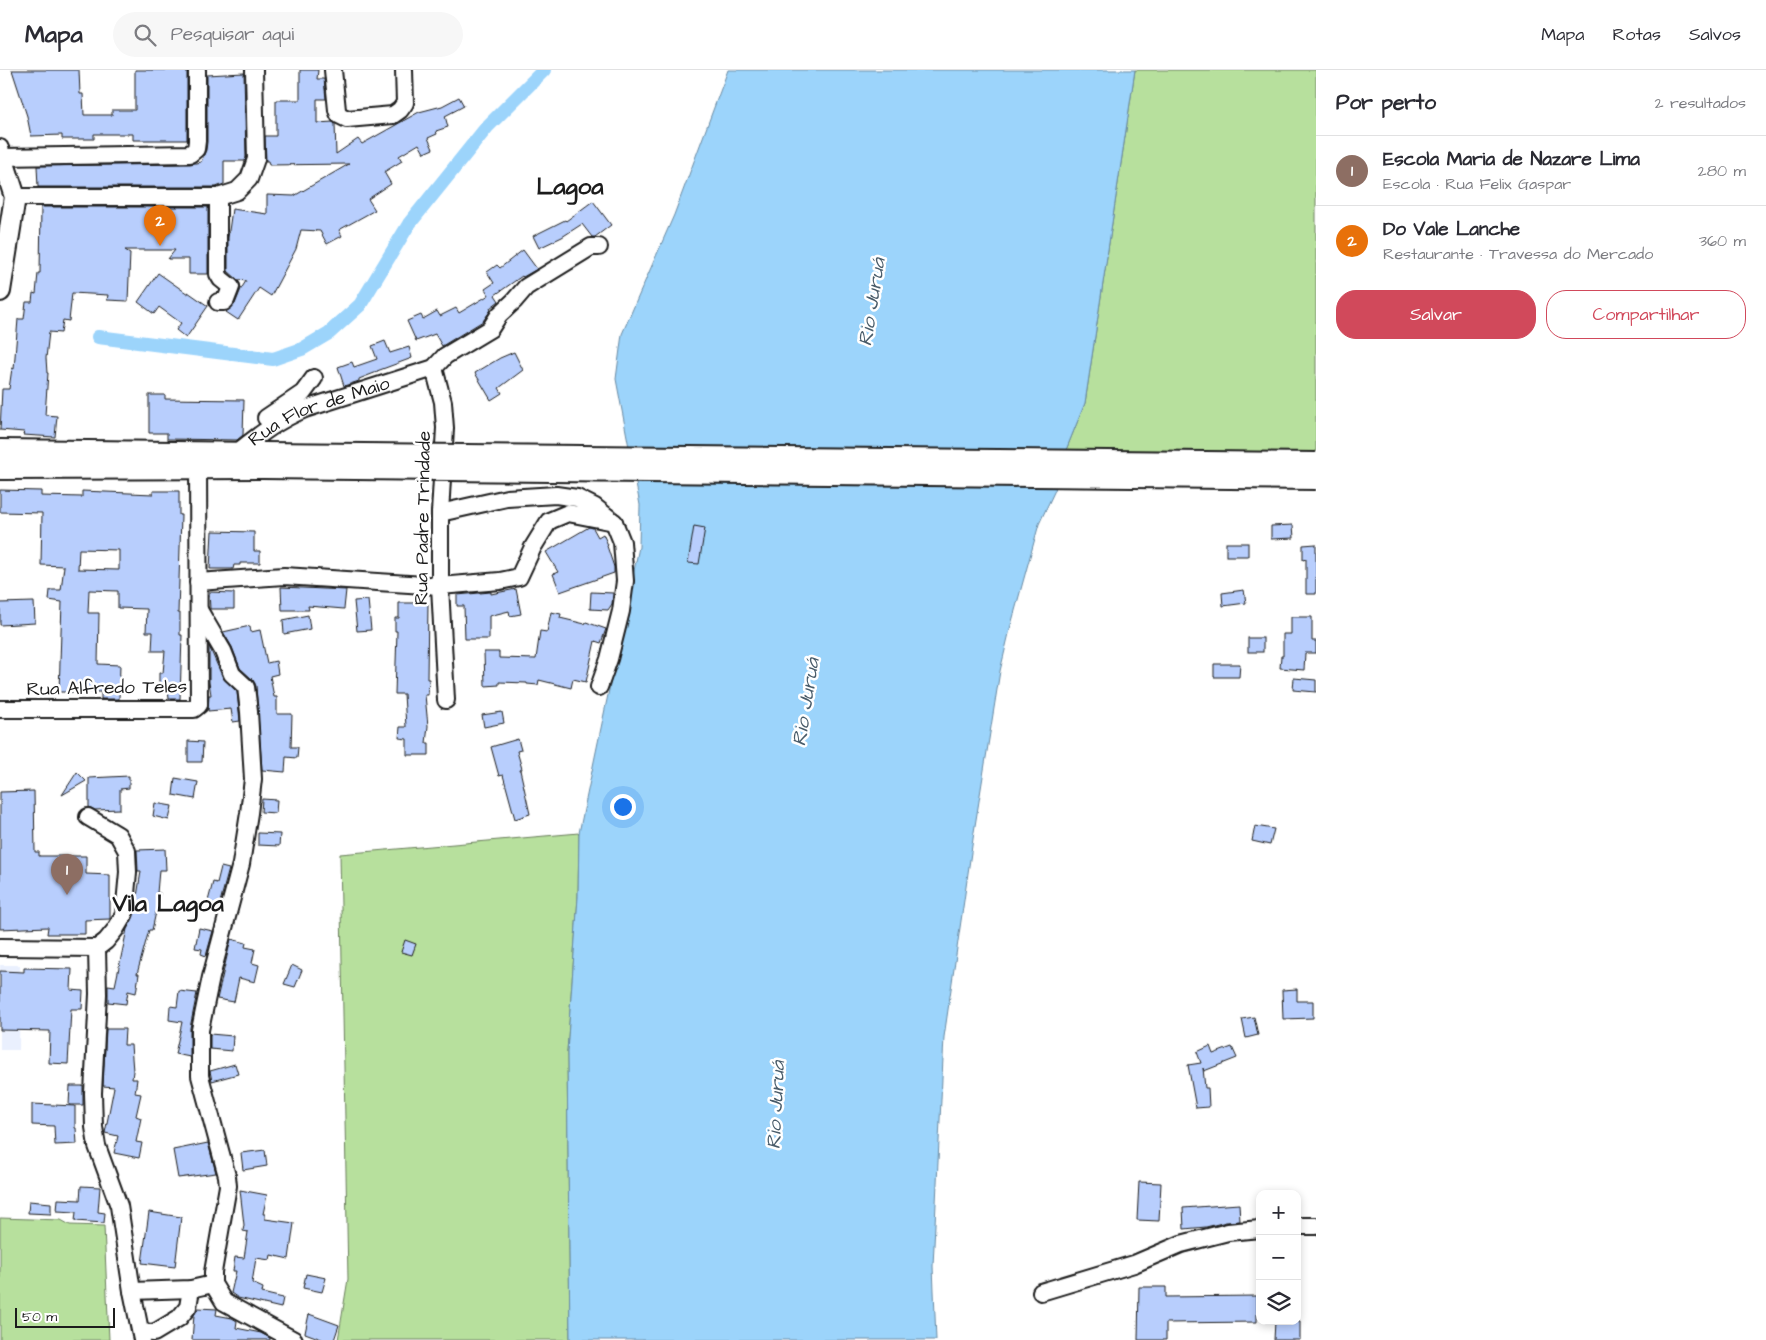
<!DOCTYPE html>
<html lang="pt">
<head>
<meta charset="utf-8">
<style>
  body { margin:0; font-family:"Architects Daughter",sans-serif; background:#f7f7f7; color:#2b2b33 }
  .controls { position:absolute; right:15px; bottom:15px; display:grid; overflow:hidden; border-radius:10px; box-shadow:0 2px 8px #0003 }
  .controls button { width:45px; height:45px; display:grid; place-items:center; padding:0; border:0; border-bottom:1px solid #e1e1e2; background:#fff; color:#2b2b33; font:25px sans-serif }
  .scale { position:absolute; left:15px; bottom:12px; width:100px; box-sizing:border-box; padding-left:5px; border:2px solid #1c1c1c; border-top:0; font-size:14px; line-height:18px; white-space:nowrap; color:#1c1c1c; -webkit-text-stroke:4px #fff; paint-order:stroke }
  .you { position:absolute; left:622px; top:736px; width:18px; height:18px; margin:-12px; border:4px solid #fff; border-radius:50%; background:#1a73e8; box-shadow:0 0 0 8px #1a73e833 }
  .badge { display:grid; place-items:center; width:32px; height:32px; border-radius:50%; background:#d1495b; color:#fff; font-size:16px; font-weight:700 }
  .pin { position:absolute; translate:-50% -41px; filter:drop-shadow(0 1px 2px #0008) }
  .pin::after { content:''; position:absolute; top:26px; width:18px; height:15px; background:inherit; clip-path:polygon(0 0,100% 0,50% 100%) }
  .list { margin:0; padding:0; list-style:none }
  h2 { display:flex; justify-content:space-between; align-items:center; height:65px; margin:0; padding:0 20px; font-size:21px }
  h2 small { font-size:16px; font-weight:400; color:#7c7c81 }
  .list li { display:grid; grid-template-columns:32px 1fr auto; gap:15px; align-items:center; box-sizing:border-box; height:70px; padding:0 20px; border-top:1px solid #e1e1e2 }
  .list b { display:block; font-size:19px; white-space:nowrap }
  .list p { margin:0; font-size:16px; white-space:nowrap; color:#7c7c81 }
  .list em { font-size:16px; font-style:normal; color:#7c7c81 }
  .actions { display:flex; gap:10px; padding:15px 20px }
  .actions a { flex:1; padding:11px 0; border:1px solid #d1495b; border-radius:20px; text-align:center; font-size:18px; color:#d1495b }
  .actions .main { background:#d1495b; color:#fff }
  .icon { flex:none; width:28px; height:28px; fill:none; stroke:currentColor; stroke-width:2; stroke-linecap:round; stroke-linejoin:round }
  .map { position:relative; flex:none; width:1316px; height:1270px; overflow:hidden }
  header { display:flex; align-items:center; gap:30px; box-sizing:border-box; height:70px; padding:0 25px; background:#fff; border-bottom:1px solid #e1e1e2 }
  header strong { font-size:24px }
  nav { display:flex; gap:28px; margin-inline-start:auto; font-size:18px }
  .search { width:350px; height:45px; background:#f7f7f7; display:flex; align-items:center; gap:12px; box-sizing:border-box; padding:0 18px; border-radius:28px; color:#7c7c81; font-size:19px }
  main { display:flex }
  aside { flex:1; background:#fff }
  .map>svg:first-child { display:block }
</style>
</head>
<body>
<header>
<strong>Mapa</strong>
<div class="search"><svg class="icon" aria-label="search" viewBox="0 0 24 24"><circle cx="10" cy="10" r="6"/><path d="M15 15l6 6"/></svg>Pesquisar aqui</div>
<nav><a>Mapa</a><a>Rotas</a><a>Salvos</a></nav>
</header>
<main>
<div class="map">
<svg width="1316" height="1270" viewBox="0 0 1316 1270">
  <rect width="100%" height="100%" fill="#fff"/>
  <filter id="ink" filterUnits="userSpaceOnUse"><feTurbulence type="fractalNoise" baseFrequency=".02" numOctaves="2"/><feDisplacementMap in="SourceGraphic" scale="10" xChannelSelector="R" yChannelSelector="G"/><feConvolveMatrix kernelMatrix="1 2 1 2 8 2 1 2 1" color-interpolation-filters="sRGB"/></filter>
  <g filter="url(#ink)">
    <polygon fill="#eaf0fe" points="0,895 20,895 19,980 0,980"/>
    <g fill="#b7e09d" stroke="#6a7e5c">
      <polygon points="1135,0 1316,0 1316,382 1066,380 1085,333"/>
      <polygon points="579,763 578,827 567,982 570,1270 338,1270 348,1209 340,784"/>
      <polygon points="0,1148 61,1150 70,1155 104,1156 109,1270 0,1270"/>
    </g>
    <polygon fill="#9cd4fb" stroke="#698aa2" points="728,0 1135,0 1085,333 1066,380 1055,420 1039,454 1011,555 1000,601 974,762 944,967 933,1196 936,1270 570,1270 567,982 578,827 579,763 639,477 640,435 616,309 622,264 674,145"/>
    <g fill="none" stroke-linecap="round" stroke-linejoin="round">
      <polyline stroke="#9cd4fb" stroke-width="14" points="98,267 273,289 302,279 329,263 360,235 409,154 487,57 544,0"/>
    </g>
    <g fill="#b8cefd" stroke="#1c1c1c" fill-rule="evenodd">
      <polygon points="12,0 79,0 80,24 83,24 84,45 112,45 112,40 135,40 135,0 187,0 187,70 133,70 133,64 94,64 94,69 62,69 62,65 31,66 27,46"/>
      <polygon points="300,0 318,0 317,9 324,9 326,29 317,29 317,53 333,52 335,54 336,84 358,69 362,74 419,42 442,36 459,27 464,36 445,46 448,57 436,61 437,64 428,68 433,79 424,83 419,74 399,86 402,91 384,102 391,114 368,129 375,140 339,160 342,166 327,174 320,161 301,160 296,179 271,226 259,218 238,250 226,242 235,234 241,219 246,211 238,210 228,201 228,168 232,139 267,144 267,125 294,126 349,94 269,95 268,91 266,91 265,66 276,66 276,30 300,30"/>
      <polygon points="244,3 246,87 245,91 224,91 224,114 216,117 38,117 37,96 190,94 201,92 206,80 207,72 207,5"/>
      <polygon points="593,131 611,155 595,167 592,167 582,154 562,167 539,178 533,166 565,150 566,151"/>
      <polygon points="41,137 208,137 208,204 189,204 189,189 168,189 175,180 125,180 130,183 128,231 107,230 108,225 72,223 69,251 63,250 61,263 49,262 46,288 47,303 48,303 45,345 57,346 55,367 23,365 24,362 0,360 2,319 9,319 12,298 14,299 18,249 24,249 26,232 32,232 33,223 36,224 38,203 40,203"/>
      <polygon points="523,180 537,199 523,207 522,206 495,225 499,231 490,238 491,240 483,251 442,276 435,264 416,271 407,251 421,245 423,249 437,241 440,246 456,238 459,243 489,225 485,219 494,213 487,202 497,195 500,198"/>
      <polygon points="158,203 188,224 188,222 208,236 186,268 176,260 181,253 159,237 154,244 138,232"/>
      <polygon points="385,271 390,283 409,277 412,288 377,301 377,302 359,309 359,311 344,316 338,297 352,292 354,297 377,289 372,276"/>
      <polygon points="514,282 523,300 499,318 502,323 491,330 475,303 500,288"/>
      <polygon points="149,325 165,325 165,329 244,330 243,365 237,370 167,369 167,363 149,363"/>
      <path d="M0 420 41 421V426L82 427V421L153 424V421H179V445H181L178 543H180V565H182L180 629H169L168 617H159V603H163L165 581H152L153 562H146L147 539 118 538V521L89 520 88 543H99L98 594 120 595 119 629H101V622H59L62 532 49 530 50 520H61L64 496 41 495 42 443 0 442ZM79 479 119 480V500L78 499Z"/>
      <polygon points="1293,455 1294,468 1271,469 1271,456"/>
      <polygon points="694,456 705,458 699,494 688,493"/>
      <polygon points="589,457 593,458 598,467 603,464 608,475 607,476 614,497 614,503 560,522 553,504 558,502 546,482"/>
      <polygon points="212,461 254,462 254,481 260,481 260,493 240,493 240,495 234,495 233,499 210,499"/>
      <rect x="1226" y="473" width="22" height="13"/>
      <polygon points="1316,474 1316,524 1306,524 1306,489 1303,490 1303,475"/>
      <polygon points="281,517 346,520 344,539 308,536 309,540 282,540"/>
      <polygon points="516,519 521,544 510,546 509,541 489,546 489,569 465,569 464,536 457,536 457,525 491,522 491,524"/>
      <polygon points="1244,520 1246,533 1223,536 1222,523"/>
      <polygon points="209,522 234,523 234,539 210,539"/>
      <polygon points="591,522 613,523 612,534 608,540 590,539"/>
      <polygon points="368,530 371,560 357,561 354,531"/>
      <polygon points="34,532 35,553 0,555 0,533"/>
      <polygon points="399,533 428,533 427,609 429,609 428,625 425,625 428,656 426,673 429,673 429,685 407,685 407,669 399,668 400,657 406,657 404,624 395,624 397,561 395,561 395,548 399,548"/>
      <polygon points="551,542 561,544 560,548 585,554 586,552 606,559 601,573 595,571 586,612 573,609 571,618 539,610 538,615 527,614 527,613 499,612 499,615 485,616 484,582 499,582 499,588 536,589 540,561 547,562"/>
      <polygon points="308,545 310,559 284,564 283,550"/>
      <polygon points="1291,547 1312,547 1312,571 1316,571 1316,583 1305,583 1304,600 1280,598 1281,586 1283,586 1283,564 1291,564"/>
      <polygon points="250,556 251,562 260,560 267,593 276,591 278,604 270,606 274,627 277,627 277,644 292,644 291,677 298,677 297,688 286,687 285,702 262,700 256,616 253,610 240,598 232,577 223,562"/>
      <rect x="1248" y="568" width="15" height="14"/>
      <polygon points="209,576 223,608 237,622 240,651 233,652 231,639 208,641 209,625 211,625 209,612"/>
      <polygon points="1214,594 1240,594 1239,607 1214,607"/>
      <polygon points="1294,608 1316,610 1316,622 1293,620"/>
      <polygon points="502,642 504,653 484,657 482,645"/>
      <polygon points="518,669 521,680 517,681 522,699 520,700 530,744 515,749 503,705 499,706 491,677"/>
      <polygon points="188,671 203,672 202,692 188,692"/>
      <polygon points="77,702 86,711 62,725"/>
      <polygon points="129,706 129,718 120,719 120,739 95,740 89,737 89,708"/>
      <polygon points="175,708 198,712 195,729 173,725"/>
      <polygon points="34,721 35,782 39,782 39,786 86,786 86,804 110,805 110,849 85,850 85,864 47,864 48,857 0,859 0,722"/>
      <polygon points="262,729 277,730 276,743 261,742"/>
      <polygon points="155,733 172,736 169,750 153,746"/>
      <polygon points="1255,756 1274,759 1270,775 1252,771"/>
      <polygon points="258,763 280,764 279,776 258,775"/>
      <polygon points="165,779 166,800 159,800 157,823 160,823 157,842 156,842 152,860 149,860 137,904 139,904 136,923 128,921 126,934 108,932 108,915 115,916 127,859 134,846 141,801 138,801 137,780"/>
      <polygon points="221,797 229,799 219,836 207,835 213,812 217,813"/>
      <polygon points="199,858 213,861 206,886 201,884 202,879 195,878"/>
      <polygon points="231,869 246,873 245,877 255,879 252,893 259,895 255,912 239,908 234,932 217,929"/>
      <polygon points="405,870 416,874 412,885 401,882"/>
      <polygon points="292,895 302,900 295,917 284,914"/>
      <polygon points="24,898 72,899 71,920 83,921 82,939 71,939 68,994 49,993 50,961 0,960 0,901 24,902"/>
      <polygon points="1297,919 1297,931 1313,931 1313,948 1283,949 1282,920"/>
      <polygon points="179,921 197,923 190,958 190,987 175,984 182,952 169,950 170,936 177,937"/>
      <polygon points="1254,947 1258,965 1246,968 1242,949"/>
      <polygon points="106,959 125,959 124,975 131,975 133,1001 132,1009 137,1009 135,1023 141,1024 136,1046 141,1048 136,1072 142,1073 139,1088 114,1083 118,1066 105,1063 114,1017 103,1016"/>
      <polygon points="210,964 233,966 232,981 210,979"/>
      <polygon points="1210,976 1213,984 1232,977 1237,988 1204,1001 1203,998 1205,1018 1208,1018 1209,1037 1196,1038 1188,995 1201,993 1197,982"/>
      <polygon points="235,994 238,1004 212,1011 210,1001"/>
      <polygon points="70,1016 83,1016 83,1035 69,1035"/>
      <polygon points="32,1034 75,1036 75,1058 76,1058 77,1074 55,1075 54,1056 32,1055"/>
      <polygon points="208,1073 216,1103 178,1108 173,1080"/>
      <polygon points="265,1080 267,1096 243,1100 241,1083"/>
      <polygon points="1139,1112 1161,1113 1159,1151 1137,1150"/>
      <polygon points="81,1116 100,1117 98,1142 105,1143 104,1153 75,1151 76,1142 57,1141 58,1129 80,1130"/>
      <polygon points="240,1120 267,1125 263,1144 265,1144 265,1149 294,1153 289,1189 271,1185 270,1190 256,1188 252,1213 263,1218 262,1223 283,1228 281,1238 238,1228 231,1223 236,1201 233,1201 235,1187 244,1188 248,1162 243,1161 244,1155"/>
      <polygon points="29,1131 51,1133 51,1144 28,1143"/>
      <polygon points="1239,1134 1240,1151 1226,1152 1206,1157 1184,1159 1183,1138"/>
      <polygon points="149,1142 181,1147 175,1197 142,1193"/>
      <polygon points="306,1204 326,1208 322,1222 303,1218"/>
      <polygon points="1139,1217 1166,1217 1166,1227 1257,1226 1257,1252 1166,1253 1166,1270 1138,1270"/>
      <polygon points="198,1238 217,1239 216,1245 232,1248 237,1251 236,1258 261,1263 270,1268 270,1270 192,1270 194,1245"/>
      <polygon points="309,1244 339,1255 334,1270 324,1270 305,1263"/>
      <polygon points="1275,1251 1300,1251 1300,1270 1274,1270"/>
    </g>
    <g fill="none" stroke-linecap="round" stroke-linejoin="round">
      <defs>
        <g id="minor">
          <polyline points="333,0 337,40 339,45 347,49 393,45 400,40 405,33 404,0"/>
          <polyline points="0,78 2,87 190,84 196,79 197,71 197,0"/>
          <polyline points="15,127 218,127 237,121 249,109 256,89 254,0"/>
          <polyline points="218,232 224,232 226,230 231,217 221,209 218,204 218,127"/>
          <polyline points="434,298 443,332 445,358 440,443 440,516 446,630"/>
          <polyline points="266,348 303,323 314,308"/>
          <path id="s1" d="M238 382C260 364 280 349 305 339L434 298 445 286 490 259 499 245 514 231 526 217 591 177H599"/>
          <polyline points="440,443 507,428 556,425 577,428 595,437 614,452 622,472 625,511 621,541 609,589 599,617"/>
          <polyline points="198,512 284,506 440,516 500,511 519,507 533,477 549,451 568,443 614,452"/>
          <polyline points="199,540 223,581 232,604 246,617 249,642 253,709 249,743 241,794 211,907 200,960 200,1006 227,1106 228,1116 213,1202 213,1214 224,1232 294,1270"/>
          <polyline points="0,639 194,639 199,635 198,388"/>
          <polyline points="88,747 118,765 127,781 128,802 124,845 115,860 106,871 97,878 98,924 93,1023 94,1057 97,1076 119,1136 132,1221 142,1270"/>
          <polyline points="0,877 97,878"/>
          <polyline points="1297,1156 1316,1156"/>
          <polyline points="132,1221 191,1219 213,1214"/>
          <polyline points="1041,1222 1134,1194 1181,1174 1228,1162 1260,1159"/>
          <polyline points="141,1262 154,1263 179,1248 188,1237 191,1219"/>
        </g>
        <g id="major">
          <polyline points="0,87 2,87 15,127 0,221"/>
          <polyline points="0,380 263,383"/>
          <polyline points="0,399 263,398"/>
        </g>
      </defs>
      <use href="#minor" stroke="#1c1c1c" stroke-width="20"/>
      <use href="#major" stroke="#1c1c1c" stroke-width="24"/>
      <use href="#minor" stroke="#fff" stroke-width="16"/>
      <use href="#major" stroke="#fff" stroke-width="20"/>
      <defs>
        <g id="major-bridge">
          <polyline points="263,383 1316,393"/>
          <polyline points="263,398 1316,409"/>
        </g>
      </defs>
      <use href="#major-bridge" stroke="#1c1c1c" stroke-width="24" stroke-linecap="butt"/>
      <use href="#major-bridge" stroke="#fff" stroke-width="20"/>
    </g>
  </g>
  <g text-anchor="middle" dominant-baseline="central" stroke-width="5" stroke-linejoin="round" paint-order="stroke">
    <g font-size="19" fill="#1c1c1c" stroke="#fff">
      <text stroke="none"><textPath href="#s1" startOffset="92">Rua Flor de Maio</textPath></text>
      <text transform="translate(423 448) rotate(-89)">Rua Padre Trindade</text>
      <text transform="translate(107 618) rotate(-1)">Rua Alfredo Teles</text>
    </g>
    <g font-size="20" font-style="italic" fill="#495c6a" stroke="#fff">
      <text transform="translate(872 232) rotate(-81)">Rio Juruá</text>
      <text transform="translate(806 632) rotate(-81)">Rio Juruá</text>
      <text transform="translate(776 1035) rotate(-87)">Rio Juruá</text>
    </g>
    <g font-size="24" font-weight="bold" fill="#1c1c1c" stroke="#fff">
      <text x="570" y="117">Lagoa</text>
      <text x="168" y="834">Vila Lagoa</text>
    </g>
  </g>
</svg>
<div class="controls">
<button>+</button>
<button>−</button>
<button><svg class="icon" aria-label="layers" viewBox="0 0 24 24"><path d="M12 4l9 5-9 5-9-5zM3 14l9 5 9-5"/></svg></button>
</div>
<div class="scale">50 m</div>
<div class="you"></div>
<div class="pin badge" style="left:67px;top:825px;background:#8d6e63">1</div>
<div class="pin badge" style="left:160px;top:176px;background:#e8710a">2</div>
</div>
<aside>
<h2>Por perto<small>2 resultados</small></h2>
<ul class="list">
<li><span class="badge" style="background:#8d6e63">1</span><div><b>Escola Maria de Nazare Lima</b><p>Escola · Rua Felix Gaspar</p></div><em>280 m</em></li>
<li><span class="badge" style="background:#e8710a">2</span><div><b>Do Vale Lanche</b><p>Restaurante · Travessa do Mercado</p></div><em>360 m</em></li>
</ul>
<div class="actions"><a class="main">Salvar</a><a>Compartilhar</a></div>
</aside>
</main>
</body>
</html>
